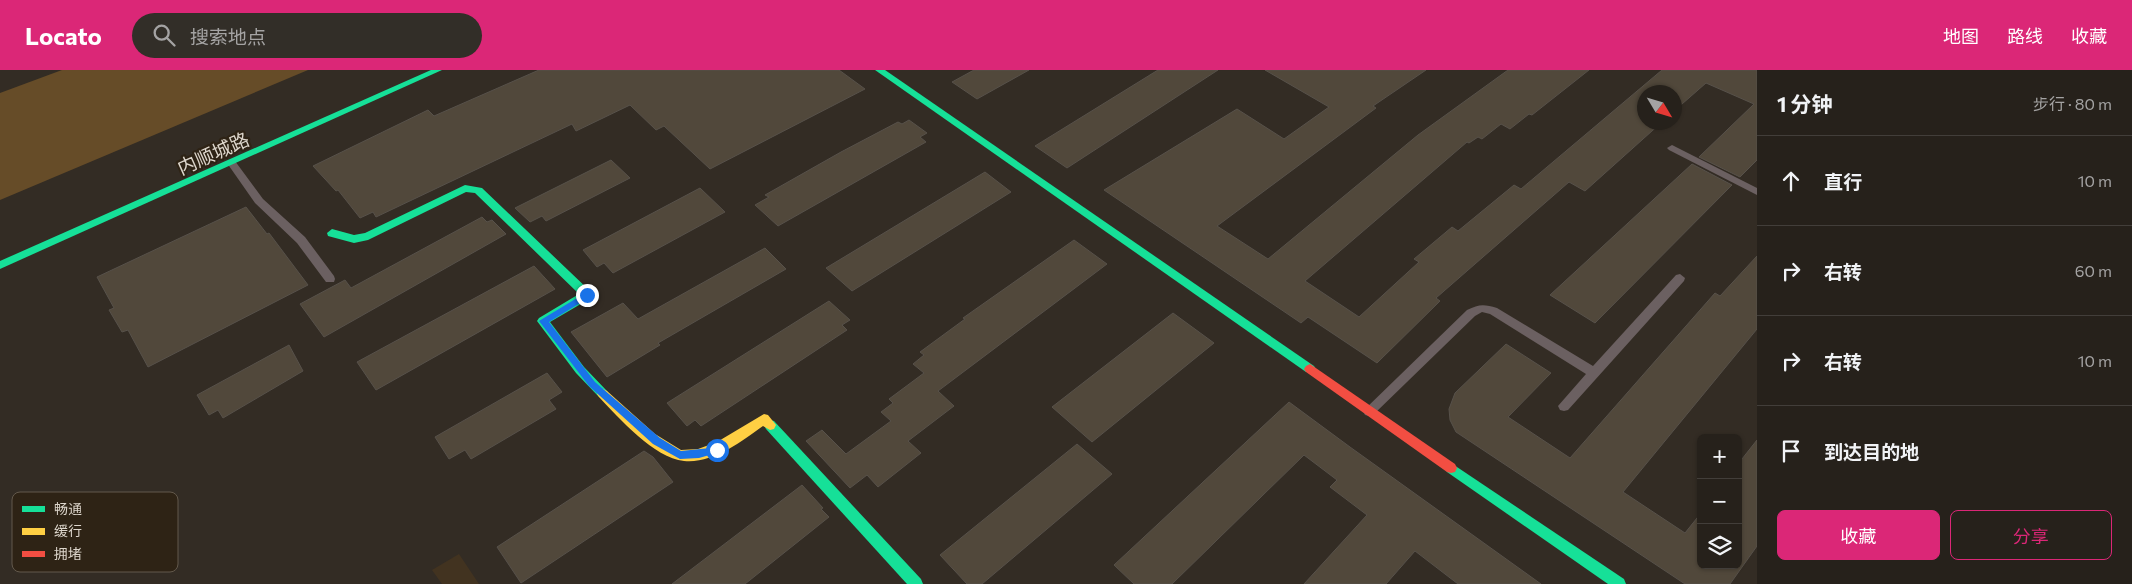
<!DOCTYPE html>
<html lang="zh">
<head>
<meta charset="utf-8">
<style>
  body { margin:0; font-family:Commissioner,"Noto Sans SC",sans-serif; background:#322e28; color:#f1f3f6 }
  .controls { position:absolute; right:15px; bottom:15px; display:grid; overflow:hidden; border-radius:8px; box-shadow:0 1px 4px #0004 }
  .controls button { width:45px; height:45px; display:grid; place-items:center; padding:0; border:0; border-bottom:1px solid #423e3a; background:#26211b; color:#f1f3f6; font:25px sans-serif }
  .compass { position:absolute; left:1637px; top:15px; width:45px; height:45px; border-radius:50%; background:#26211b; box-shadow:0 1px 4px #0004; rotate:128deg }
  .stop { position:absolute; width:15px; height:15px; margin:-11px; border:4px solid #1a73e8; border-radius:50%; background:#fff }
  .stop.end { background:#1a73e8; border-color:#fff; box-shadow:0 1px 5px #0008 }
  .list { margin:0; padding:0; list-style:none }
  h2 { display:flex; justify-content:space-between; align-items:center; height:65px; margin:0; padding:0 20px; font-size:21px }
  h2 small { font-size:16px; font-weight:400; color:#a4a3a3 }
  .list li { display:grid; grid-template-columns:32px 1fr auto; gap:15px; align-items:center; box-sizing:border-box; height:90px; padding:0 20px; border-top:1px solid #423e3a }
  .list b { display:block; font-size:19px; white-space:nowrap }
  .list em { font-size:16px; font-style:normal; color:#a4a3a3 }
  .actions { display:flex; gap:10px; padding:15px 20px }
  .actions a { flex:1; padding:11px 0; border:1px solid #db2777; border-radius:8px; text-align:center; font-size:18px; color:#db2777 }
  .actions .main { background:#db2777; color:#fff }
  .icon { flex:none; width:28px; height:28px; fill:none; stroke:currentColor; stroke-width:2; stroke-linecap:round; stroke-linejoin:round }
  .map { position:relative; flex:none; width:1757px; height:514px; overflow:hidden }
  header { display:flex; align-items:center; gap:30px; box-sizing:border-box; height:70px; padding:0 25px; background:#db2777; color:#fff }
  header strong { font-size:24px }
  nav { display:flex; gap:28px; margin-inline-start:auto; font-size:18px }
  .search { width:350px; height:45px; background:#322e28; display:flex; align-items:center; gap:12px; box-sizing:border-box; padding:0 18px; border-radius:28px; color:#a4a3a3; font-size:19px }
  main { display:flex }
  aside { flex:1; background:#26211b }
  .map>svg:first-child { display:block }
</style>
</head>
<body>
<header>
<strong>Locato</strong>
<div class="search"><svg class="icon" aria-label="search" viewBox="0 0 24 24"><circle cx="10" cy="10" r="6"/><path d="M15 15l6 6"/></svg>搜索地点</div>
<nav><a>地图</a><a>路线</a><a>收藏</a></nav>
</header>
<main>
<div class="map">
<svg width="1757" height="514" viewBox="0 0 1757 514">
  <rect width="100%" height="100%" fill="#332c24"/>
  <polygon fill="#423320" points="459,484 479,514 442,514 432,500"/>
  <polygon fill="#664c28" points="62,0 308,0 0,130 0,23"/>
  <g fill="#51483b" stroke="#57514a">
    <polygon points="539,0 839,0 865,19 710,99 664,56 656,60 630,35 576,61 572,54 376,147 373,142 360,148 338,120 336,121 313,96 428,40 434,46"/>
    <polygon points="974,0 1029,0 977,29 952,12"/>
    <polygon points="1158,0 1218,0 1067,98 1035,76"/>
    <polygon points="1265,0 1426,0 1373,36 1376,38 1217,156 1268,189 1418,65 1508,0 1589,0 1532,45 1529,44 1510,59 1501,54 1482,69 1478,67 1469,73 1467,72 1305,211 1359,247 1419,192 1414,189 1452,157 1458,161 1514,115 1521,119 1662,0 1757,0 1757,90 1740,107 1699,87 1754,34 1706,13 1674,41 1674,22 1644,22 1644,52 1662,52 1585,121 1569,112 1436,228 1440,231 1377,293 1308,247 1301,253 1104,120 1237,39 1284,69 1329,37"/>
    <polygon points="909,50 927,63 920,67 926,72 778,156 755,135 769,127 765,125 841,82 898,52 902,54"/>
    <polygon points="611,90 630,108 546,151 542,146 530,152 515,138"/>
    <polygon points="1692,94 1732,115 1595,253 1550,225"/>
    <polygon points="985,102 1011,122 852,221 826,198"/>
    <polygon points="700,118 725,142 613,203 604,193 597,197 583,180"/>
    <polygon points="246,137 267,164 269,163 308,215 148,297 128,260 122,262 109,240 114,238 97,207"/>
    <polygon points="482,147 487,152 492,150 506,164 324,267 300,234 345,210 351,218"/>
    <polygon points="1074,170 1107,194 938,321 954,336 908,371 921,383 878,417 867,405 850,418 806,371 822,360 846,384 891,351 881,342 893,333 889,329 924,303 913,294 924,285 920,282 965,249 963,248"/>
    <polygon points="765,178 786,199 658,273 660,275 607,307 571,262 623,233 638,249"/>
    <polygon points="1757,186 1757,259 1623,422 1685,463 1701,443 1701,495 1738,495 1738,394 1757,370 1757,476 1730,514 1685,514 1456,362 1450,350 1449,339 1455,323 1506,274 1551,303 1508,347 1570,388 1715,223 1720,226"/>
    <polygon points="534,196 555,219 376,320 357,292"/>
    <polygon points="829,231 850,250 842,255 847,260 701,356 695,350 687,356 667,333"/>
    <polygon points="1173,243 1214,273 1092,372 1052,337"/>
    <polygon points="289,275 303,301 223,348 218,340 209,345 197,325"/>
    <polygon points="547,303 562,322 549,330 556,339 471,389 465,380 449,389 435,367"/>
    <polygon points="1289,332 1350,377 1541,514 1458,514 1415,481 1386,514 1304,514 1367,445 1330,417 1337,410 1304,385 1172,514 1134,514 1114,495"/>
    <polygon points="1077,374 1112,404 982,514 967,514 940,485"/>
    <polygon points="644,381 653,387 673,412 521,513 497,477"/>
    <polygon points="802,415 823,438 821,439 829,447 745,514 672,514"/>
  </g>
  <g fill="none" stroke-linecap="round" stroke-linejoin="round">
    <g fill="#6b6061" fill-rule="evenodd">
      <polygon points="1672,75 1757,118 1757,125 1669,80 1667,78"/>
      <polygon points="232,90 235,91 263,129 305,167 334,206 335,209 334,212 326,212 297,173 255,133 227,93"/>
      <path d="M1680 204 1685 208 1684 211 1568 340 1564 341 1560 340 1558 336 1586 304 1490 244 1482 242 1475 246 1373 345 1369 346 1365 345 1363 341 1467 240C1479 234 1484 234 1497 238L1593 296 1676 205Z"/>
    </g>
    <g fill="#16e098" fill-rule="evenodd">
      <polygon points="431,0 442,0 0,199 0,191"/>
      <polygon points="875,0 885,0 1314,296 1316,299 1314,302 1306,302"/>
      <polygon points="465,115 482,118 591,222 592,225 591,228 550,252 584,297 607,321 609,324 607,327 603,329 599,327 576,303 537,251 539,248 579,224 475,123 466,122 368,170 354,173 328,166 327,163 332,159 354,165 365,163"/>
      <polygon points="770,350 774,351 921,509 923,514 907,514 766,359 764,355 766,351"/>
      <polygon points="1451,393 1624,509 1626,514 1608,514 1447,402 1445,398 1447,394"/>
    </g>
    <path fill="#ffcf43" fill-rule="evenodd" d="M603 319 607 321 655 364 681 380 698 379 717 372 764 344 768 345 776 355 774 359 770 360 763 356C741 372 712 394 684 391 654 388 619 348 599 327L597 324 599 321Z"/>
    <polygon fill="#f24e42" fill-rule="evenodd" points="1310,294 1455,394 1457,398 1455,402 1451,403 1447,402 1306,302 1304,299 1306,296"/>
  </g>
  <polygon fill="#1a73e8" points="587,222 590,223 590,227 549,252 595,312 660,368 681,381 720,377 720,382 699,388 680,389 653,374 589,316 539,251"/>
  <g text-anchor="middle" dominant-baseline="central" stroke-width="4.5" stroke-linejoin="round" paint-order="stroke">
    <g font-size="19" fill="#ddd6cc" stroke="#2e2315">
      <text transform="translate(213 83) rotate(-24)">内顺城路</text>
    </g>
  </g>
  <rect x="12" y="422" width="166" height="80" rx="8" fill="#2e2315" stroke="#63594c" stroke-width="1"/>
  <rect x="22" y="436" width="23" height="6" fill="#16e098"/>
  <rect x="22" y="458" width="23" height="7" fill="#ffcf43"/>
  <rect x="22" y="481" width="23" height="6" fill="#f24e42"/>
  <g font-size="14" fill="#ddd6cc">
    <text x="54" y="444">畅通</text>
    <text x="54" y="466">缓行</text>
    <text x="54" y="489">拥堵</text>
  </g>
</svg>
<div class="controls">
<button>+</button>
<button>−</button>
<button><svg class="icon" aria-label="layers" viewBox="0 0 24 24"><path d="M12 4l9 5-9 5-9-5zM3 14l9 5 9-5"/></svg></button>
</div>
<svg class="compass" viewBox="-18 -18 36 36"><path d="M0-13l5 13h-10z" fill="#e53935"/><path d="M0 13l5-13h-10z" fill="#a4a3a3"/></svg>
<div class="stop" style="left:717px;top:380px"></div>
<div class="stop end" style="left:587px;top:225px"></div>
</div>
<aside>
<h2>1 分钟<small>步行 · 80 m</small></h2>
<ul class="list">
<li><svg class="icon" aria-label="ahead" viewBox="0 0 24 24"><path d="M12 20V5M6 11l6-6 6 6"/></svg><div><b>直行</b></div><em>10 m</em></li>
<li><svg class="icon" aria-label="right" viewBox="0 0 24 24"><path d="M7 20v-9h11M14 6l5 5-5 5"/></svg><div><b>右转</b></div><em>60 m</em></li>
<li><svg class="icon" aria-label="right" viewBox="0 0 24 24"><path d="M7 20v-9h11M14 6l5 5-5 5"/></svg><div><b>右转</b></div><em>10 m</em></li>
<li><svg class="icon" aria-label="arrive" viewBox="0 0 24 24"><path d="M6 21V4h12l-3 4 3 4H6"/></svg><div><b>到达目的地</b></div></li>
</ul>
<div class="actions"><a class="main">收藏</a><a>分享</a></div>
</aside>
</main>
</body>
</html>
